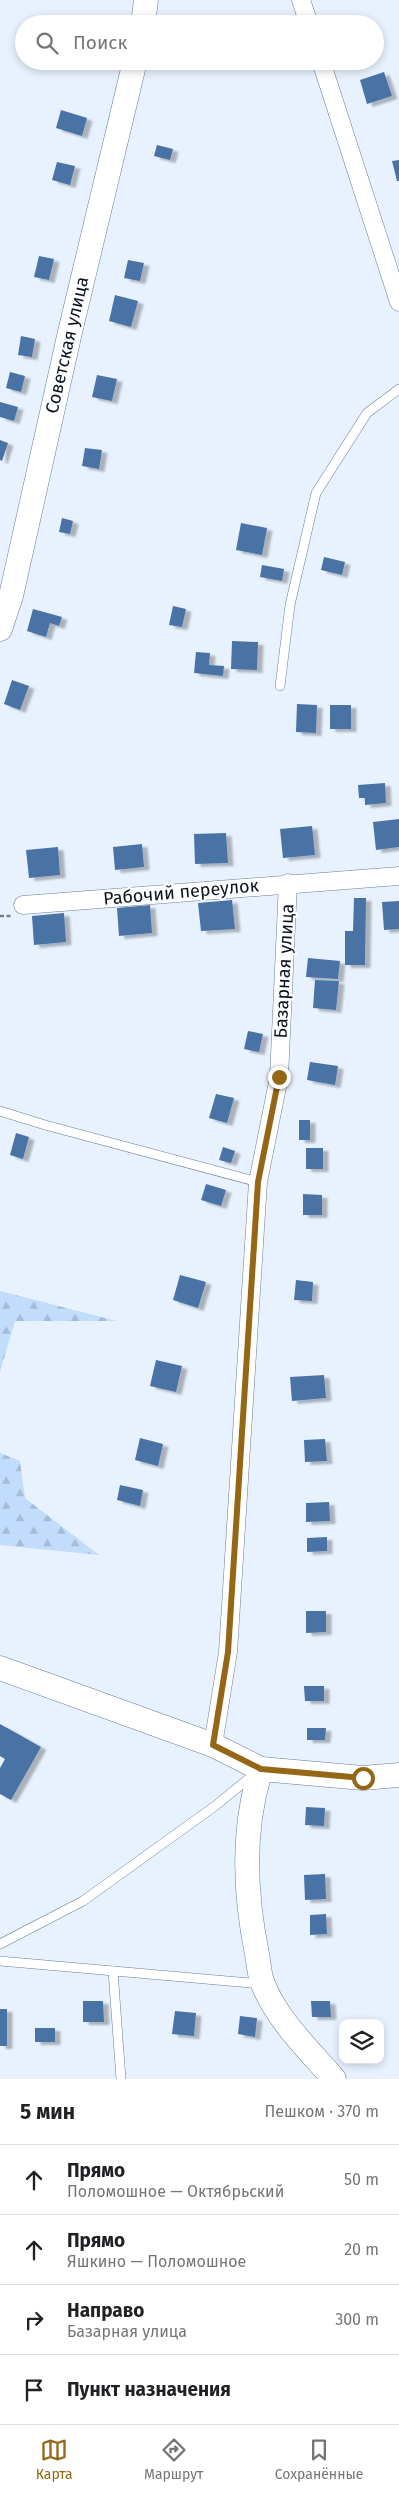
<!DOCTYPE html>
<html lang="ru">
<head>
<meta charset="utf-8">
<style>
  body { margin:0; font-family:"Fira Sans",sans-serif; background:#f2f2f2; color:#202124 }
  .controls { position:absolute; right:15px; bottom:15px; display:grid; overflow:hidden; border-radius:10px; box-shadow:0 2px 8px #0003 }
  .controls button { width:45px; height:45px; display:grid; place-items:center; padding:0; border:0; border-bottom:1px solid #e0e0e0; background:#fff; color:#202124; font:25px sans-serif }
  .stop { position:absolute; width:15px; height:15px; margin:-11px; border:4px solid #956615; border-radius:50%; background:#fff }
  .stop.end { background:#956615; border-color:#fff; box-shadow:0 1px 5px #0008 }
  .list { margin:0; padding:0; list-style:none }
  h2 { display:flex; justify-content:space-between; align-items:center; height:65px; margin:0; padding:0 20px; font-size:21px }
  h2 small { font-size:16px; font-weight:400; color:#757577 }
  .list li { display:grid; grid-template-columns:32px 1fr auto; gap:15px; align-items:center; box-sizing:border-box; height:70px; padding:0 20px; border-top:1px solid #e0e0e0 }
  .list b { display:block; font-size:19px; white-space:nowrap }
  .list p { margin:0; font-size:16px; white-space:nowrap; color:#757577 }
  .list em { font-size:16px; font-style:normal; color:#757577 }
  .icon { flex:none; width:28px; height:28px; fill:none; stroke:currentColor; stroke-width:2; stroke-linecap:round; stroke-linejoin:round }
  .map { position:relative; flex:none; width:399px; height:2079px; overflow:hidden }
  .search { position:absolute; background:#fff; box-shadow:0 2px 8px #0003; left:15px; right:15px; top:15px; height:55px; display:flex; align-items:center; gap:12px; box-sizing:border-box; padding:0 18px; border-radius:28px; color:#757577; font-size:19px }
  .sheet { height:345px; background:#fff }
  nav { display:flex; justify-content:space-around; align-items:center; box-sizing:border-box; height:70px; border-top:1px solid #e0e0e0; background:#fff; font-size:14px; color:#757577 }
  nav a { display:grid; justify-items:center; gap:2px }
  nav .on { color:#956615 }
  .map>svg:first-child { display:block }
</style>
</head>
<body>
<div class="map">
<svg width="399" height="2079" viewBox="0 0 399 2079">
  <defs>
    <pattern id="forest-firs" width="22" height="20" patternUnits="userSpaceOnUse" patternTransform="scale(1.25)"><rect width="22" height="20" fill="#c2dcfc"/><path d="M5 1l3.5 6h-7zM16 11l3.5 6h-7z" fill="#a5bcd7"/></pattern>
    <filter id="shadow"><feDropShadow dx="5.5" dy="3" stdDeviation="1" flood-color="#0004"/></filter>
  </defs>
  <rect width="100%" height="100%" fill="#e8f2fe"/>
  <g fill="url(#forest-firs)">
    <polygon points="0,1291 117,1321 15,1321 0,1372"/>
    <polygon points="0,1453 20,1461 25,1498 99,1555 0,1545"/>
  </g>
  <g fill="#4972a5" filter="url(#shadow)">
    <polygon points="384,72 392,96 367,104 360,80"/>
    <polygon points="61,110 87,118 82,136 56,128"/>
    <polygon points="157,145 173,149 170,160 154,156"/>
    <polygon points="399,160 399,181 397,181 392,161"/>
    <polygon points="57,162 75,166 70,185 52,180"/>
    <polygon points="39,256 54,259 49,280 34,277"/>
    <polygon points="128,260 144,263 140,281 124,278"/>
    <polygon points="115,295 138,301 131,327 109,321"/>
    <polygon points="21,336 35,339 32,357 18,355"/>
    <polygon points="10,372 25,376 21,392 6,388"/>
    <polygon points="97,375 117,379 112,401 92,397"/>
    <polygon points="0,402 18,407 14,421 0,417"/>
    <polygon points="0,440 8,443 2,461 0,460"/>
    <polygon points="85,448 102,450 99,469 82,466"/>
    <polygon points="62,518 73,521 70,534 59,532"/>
    <polygon points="241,523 267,528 262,555 236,550"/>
    <polygon points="324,557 345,562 342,575 321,570"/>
    <polygon points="262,565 284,569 282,581 260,577"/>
    <polygon points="173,606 186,609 182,627 169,625"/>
    <polygon points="33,609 62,617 59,626 50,623 46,637 27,631"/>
    <polygon points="232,641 258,642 257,670 231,669"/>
    <polygon points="196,652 210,653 209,665 224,666 223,676 194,673"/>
    <polygon points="12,680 29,686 20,710 4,704"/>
    <polygon points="297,704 317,705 316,733 296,732"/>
    <rect x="330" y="705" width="21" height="24"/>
    <polygon points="385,783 386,803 365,805 365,798 359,798 358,785"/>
    <polygon points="399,819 399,847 376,850 373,822"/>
    <polygon points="312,826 315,855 283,858 280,829"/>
    <polygon points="226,833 228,863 195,864 194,834"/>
    <polygon points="142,844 144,867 115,870 113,847"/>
    <polygon points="58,847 60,875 29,878 26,850"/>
    <polygon points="354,898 366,898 365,965 345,965 345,931 353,931"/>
    <polygon points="232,900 235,929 201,931 198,903"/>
    <polygon points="399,901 399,929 384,930 382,902"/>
    <polygon points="150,905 152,933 119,936 117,908"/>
    <polygon points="64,913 66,942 34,945 32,916"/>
    <polygon points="308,958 340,961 338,979 306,977"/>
    <polygon points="315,980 339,981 336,1010 313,1008"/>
    <polygon points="248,1031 263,1034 259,1052 244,1049"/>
    <polygon points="310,1062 338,1066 335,1085 307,1080"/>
    <polygon points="216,1094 234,1098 227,1123 209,1118"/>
    <rect x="299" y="1120" width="11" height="20"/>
    <polygon points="16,1133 29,1137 23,1159 10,1155"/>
    <polygon points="223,1147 235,1151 231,1163 219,1160"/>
    <rect x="306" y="1148" width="17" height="21"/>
    <polygon points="206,1184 226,1190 221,1206 201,1200"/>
    <polygon points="303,1194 322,1195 322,1215 303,1215"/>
    <polygon points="180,1275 206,1282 198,1308 173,1300"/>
    <polygon points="296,1280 313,1282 312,1301 294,1300"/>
    <polygon points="156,1360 182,1366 176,1392 150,1386"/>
    <polygon points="324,1375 326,1398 292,1401 290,1377"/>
    <polygon points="140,1438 163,1444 158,1466 135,1460"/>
    <polygon points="325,1439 327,1461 305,1462 304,1440"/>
    <polygon points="120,1485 143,1490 140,1506 117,1500"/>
    <polygon points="329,1502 330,1521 306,1522 306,1503"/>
    <polygon points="327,1537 327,1551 307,1552 307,1538"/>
    <polygon points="306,1611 326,1611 326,1632 306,1633"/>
    <polygon points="304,1686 324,1686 324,1701 305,1701"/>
    <polygon points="0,1724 41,1747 11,1800 0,1794 0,1768 5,1759 0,1756"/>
    <polygon points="307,1728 326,1728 325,1740 307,1740"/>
    <polygon points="306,1807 325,1808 324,1826 305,1825"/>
    <polygon points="325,1874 326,1899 305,1900 304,1875"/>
    <polygon points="326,1914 327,1934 310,1935 310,1915"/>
    <polygon points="83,2001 103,2001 104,2022 83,2022"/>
    <polygon points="311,2001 330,2001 331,2017 312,2017"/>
    <rect x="0" y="2009" width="7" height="37"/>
    <polygon points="175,2011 196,2013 194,2036 172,2034"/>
    <polygon points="240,2016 257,2018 255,2037 238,2034"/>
    <rect x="35" y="2028" width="20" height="14"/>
  </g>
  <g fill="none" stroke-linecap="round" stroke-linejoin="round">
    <defs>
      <g id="lane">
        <polyline points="280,686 290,605 316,493 367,413 399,389"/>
        <polyline points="0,1111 45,1125 258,1182"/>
        <polyline points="0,1944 83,1901 215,1806 253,1775"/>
        <polyline points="0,1961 261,1984"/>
        <polyline points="113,1971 121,2079"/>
      </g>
      <g id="street">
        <polyline points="301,0 309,24"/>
        <polyline points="321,61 399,302"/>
        <polyline points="23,905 399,876"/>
        <polyline points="213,1745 228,1652 258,1182 279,1077 288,883"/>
      </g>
      <g id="secondary">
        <polyline points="143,24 146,0"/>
        <polyline points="0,629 11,596 70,332 135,61"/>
        <polyline points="0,1668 213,1745 261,1769 363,1778 399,1775"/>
        <path d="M261 1769C242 1828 245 1895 257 1954 259 1964 259 1975 263 1984 277 2020 309 2050 334 2079"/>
      </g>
    </defs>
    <use href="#lane" stroke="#687d99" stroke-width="10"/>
    <use href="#street" stroke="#687d99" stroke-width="19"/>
    <use href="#secondary" stroke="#687d99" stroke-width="25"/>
    <polyline stroke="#737c87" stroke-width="2.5" stroke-dasharray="4 2.5" stroke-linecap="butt" points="0,916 11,916"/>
    <use href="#lane" stroke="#fff" stroke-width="9"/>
    <use href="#street" stroke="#fff" stroke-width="18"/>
    <use href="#secondary" stroke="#fff" stroke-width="24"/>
  </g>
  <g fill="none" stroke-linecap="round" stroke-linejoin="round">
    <polyline stroke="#956615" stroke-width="6" points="279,1077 258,1182 228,1652 213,1745 261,1769 363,1778"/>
  </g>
  <g text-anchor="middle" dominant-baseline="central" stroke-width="4.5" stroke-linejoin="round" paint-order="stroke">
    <g font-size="18" fill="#0a121c" stroke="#fefefe">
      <text transform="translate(67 345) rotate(-77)">Советская улица</text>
      <text transform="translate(181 892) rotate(-5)">Рабочий переулок</text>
      <text transform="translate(284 971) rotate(-87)">Базарная улица</text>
    </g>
  </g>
</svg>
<div class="controls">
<button><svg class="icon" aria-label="layers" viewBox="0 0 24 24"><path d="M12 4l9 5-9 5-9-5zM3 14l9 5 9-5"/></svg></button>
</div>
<div class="stop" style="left:363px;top:1778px"></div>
<div class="stop end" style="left:279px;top:1077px"></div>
<div class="search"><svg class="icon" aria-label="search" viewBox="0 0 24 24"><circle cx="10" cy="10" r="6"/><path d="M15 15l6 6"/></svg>Поиск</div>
</div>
<section class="sheet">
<h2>5 мин<small>Пешком · 370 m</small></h2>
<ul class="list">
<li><svg class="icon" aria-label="ahead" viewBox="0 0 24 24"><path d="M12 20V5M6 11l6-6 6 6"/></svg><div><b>Прямо</b><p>Поломошное — Октябрьский</p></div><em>50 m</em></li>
<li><svg class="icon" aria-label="ahead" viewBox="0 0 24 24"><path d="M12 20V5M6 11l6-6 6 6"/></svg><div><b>Прямо</b><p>Яшкино — Поломошное</p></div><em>20 m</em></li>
<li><svg class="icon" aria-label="right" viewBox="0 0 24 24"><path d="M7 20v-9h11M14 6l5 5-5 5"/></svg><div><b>Направо</b><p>Базарная улица</p></div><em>300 m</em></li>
<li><svg class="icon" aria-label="arrive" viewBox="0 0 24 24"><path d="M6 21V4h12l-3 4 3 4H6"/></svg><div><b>Пункт назначения</b></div></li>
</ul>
</section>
<nav>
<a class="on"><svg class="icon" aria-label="map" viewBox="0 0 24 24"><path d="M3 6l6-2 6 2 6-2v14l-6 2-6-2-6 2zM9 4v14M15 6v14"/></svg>Карта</a>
<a><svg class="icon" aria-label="directions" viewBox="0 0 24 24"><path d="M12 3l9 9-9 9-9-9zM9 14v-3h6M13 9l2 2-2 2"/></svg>Маршрут</a>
<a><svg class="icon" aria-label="saved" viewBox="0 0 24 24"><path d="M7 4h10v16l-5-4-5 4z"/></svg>Сохранённые</a>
</nav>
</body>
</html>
